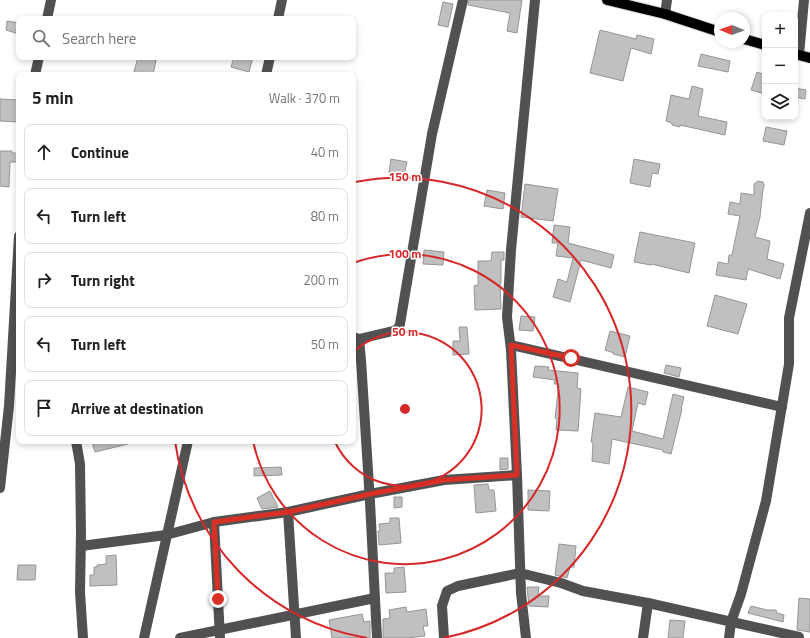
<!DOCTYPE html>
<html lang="en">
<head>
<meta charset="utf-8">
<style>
  body { margin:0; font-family:"Titillium Web",sans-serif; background:#f2f2f2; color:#202124 }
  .controls { position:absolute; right:12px; top:12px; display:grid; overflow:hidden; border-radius:8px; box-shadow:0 2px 6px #0003 }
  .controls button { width:36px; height:36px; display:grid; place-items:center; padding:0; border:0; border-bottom:1px solid #e0e0e0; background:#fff; color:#202124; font:20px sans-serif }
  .compass { position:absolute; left:714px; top:12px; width:36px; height:36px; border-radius:50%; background:#fff; box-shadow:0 2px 6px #0003; rotate:271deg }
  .stop { position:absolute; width:12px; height:12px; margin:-9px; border:3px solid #d93025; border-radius:50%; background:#fff }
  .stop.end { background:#d93025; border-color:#fff; box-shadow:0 1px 4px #0008 }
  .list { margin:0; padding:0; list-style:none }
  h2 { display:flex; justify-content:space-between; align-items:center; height:52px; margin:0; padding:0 16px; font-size:17px }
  h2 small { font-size:13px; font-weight:400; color:#757577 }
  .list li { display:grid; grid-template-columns:26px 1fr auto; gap:12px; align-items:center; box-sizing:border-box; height:56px; margin:0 8px 8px; padding:0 8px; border:1px solid #e0e0e0; border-radius:8px }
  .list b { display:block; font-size:15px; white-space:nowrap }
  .list em { font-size:13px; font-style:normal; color:#757577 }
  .icon { flex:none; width:22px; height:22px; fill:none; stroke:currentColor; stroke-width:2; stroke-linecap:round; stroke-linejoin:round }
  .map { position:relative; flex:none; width:810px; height:638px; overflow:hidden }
  .search { position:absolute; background:#fff; box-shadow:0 2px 6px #0003; left:16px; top:16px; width:340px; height:44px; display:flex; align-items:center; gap:10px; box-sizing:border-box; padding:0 14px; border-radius:8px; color:#757577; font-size:15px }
  .panel { position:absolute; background:#fff; box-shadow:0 2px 6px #0003; left:16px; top:72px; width:340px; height:372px; border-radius:8px }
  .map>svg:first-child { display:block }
</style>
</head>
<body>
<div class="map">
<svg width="810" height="638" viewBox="0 0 810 638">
  <rect width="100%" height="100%" fill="#fff"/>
  <g fill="#c0c0c0" stroke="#959595">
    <polygon points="469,0 522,0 517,33 507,31 510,13 468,5"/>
    <polygon points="443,2 453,4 448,27 438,25"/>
    <polygon points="7,21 19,23 19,34 6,30"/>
    <polygon points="600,30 636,39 637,35 654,39 651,54 631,48 623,81 590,73"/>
    <polygon points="701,54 730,61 728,72 698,66"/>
    <polygon points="138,57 145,57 156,60 153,75 145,75 134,72"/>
    <polygon points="234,57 253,57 249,72 231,67"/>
    <polygon points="757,72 765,75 765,94 751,90"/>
    <polygon points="692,86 703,89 698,116 727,122 725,135 680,125 680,127 672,125 672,123 666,121 671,95 689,99"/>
    <polygon points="795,88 806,90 805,99 795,97"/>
    <polygon points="0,99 19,100 19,122 0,121"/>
    <polygon points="766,127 787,131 784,145 763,141"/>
    <polygon points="0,151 12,151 12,153 19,153 19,162 10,162 9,187 0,186"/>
    <polygon points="391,159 407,162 404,175 389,172"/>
    <polygon points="634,159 660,164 658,174 652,173 650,187 630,183"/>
    <polygon points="758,181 763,182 764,185 764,187 763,189 760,217 755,237 770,241 767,259 784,264 780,279 748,269 746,280 716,275 718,262 728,264 729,255 732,255 740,216 728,214 730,202 740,204 741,193 754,195 754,184"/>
    <polygon points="525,184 558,189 553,221 521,217"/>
    <polygon points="487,190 505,193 503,209 484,206"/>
    <polygon points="554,225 570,227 568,243 614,255 611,268 581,260 570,302 553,297 558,279 567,282 573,258 556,256 558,243 552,243"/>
    <polygon points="640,232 695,243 689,273 651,264 651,265 634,262"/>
    <polygon points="424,250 444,252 443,265 423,264"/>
    <polygon points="492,252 504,252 504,260 501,260 501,283 500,283 501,309 475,310 474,286 478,285 478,261 491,261"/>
    <polygon points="715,295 747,304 738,334 707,326"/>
    <polygon points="521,316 535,317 533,331 519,330"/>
    <polygon points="459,327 467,327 469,354 453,355 453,341 460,341"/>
    <polygon points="610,331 630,336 625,357 613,354 614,353 605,350"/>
    <polygon points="666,365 681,368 679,377 664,373"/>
    <polygon points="535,366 549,367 548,370 578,373 577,388 581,389 578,431 556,430 557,419 555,418 559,384 554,384 555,380 533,377"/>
    <polygon points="628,387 648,392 645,405 638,403 632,431 663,439 673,394 684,397 681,409 682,409 671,454 663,452 663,450 612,439 609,464 592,461 593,442 591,442 595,413 621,417"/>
    <polygon points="97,441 127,441 128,444 95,452 92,442"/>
    <polygon points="500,458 508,458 508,469 500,470"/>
    <polygon points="281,467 282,475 254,476 254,468"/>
    <polygon points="488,484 489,490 494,490 496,511 476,513 474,485"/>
    <polygon points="528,490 550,491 549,511 528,510"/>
    <polygon points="270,491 278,507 262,509 257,498"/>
    <polygon points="394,497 402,497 402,507 394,508"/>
    <polygon points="390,518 399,518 401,543 379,545 378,531 380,531 379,524 390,523"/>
    <polygon points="559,544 576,546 574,567 570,567 567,578 555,575"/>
    <polygon points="116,555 117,585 90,586 90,575 94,575 94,567 97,567 97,565 106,564 106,556"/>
    <polygon points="18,565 36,565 35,580 17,580"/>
    <polygon points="404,567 406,592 386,593 385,573 394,573 394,568"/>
    <polygon points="527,587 539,587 538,596 549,596 548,607 529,606"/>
    <polygon points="799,598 810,599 810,632 797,630"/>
    <polygon points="751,606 767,610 776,610 777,613 784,615 783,622 748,613"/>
    <polygon points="406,607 407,612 426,609 428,626 423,626 425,636 407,638 383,638 383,619 390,618 389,610"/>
    <polygon points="362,614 364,622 370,621 370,638 332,638 329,620"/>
    <polygon points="670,620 685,621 683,638 668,638"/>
  </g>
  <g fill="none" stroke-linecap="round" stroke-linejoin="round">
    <defs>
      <g id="major">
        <polyline points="607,0 665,14 720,32"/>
        <polyline points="744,39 765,45"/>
        <polyline points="795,54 810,58"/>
      </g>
    </defs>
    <use href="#major" stroke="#dbdbdb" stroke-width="12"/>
    <g stroke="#515151" stroke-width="10">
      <polyline points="665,14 667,0"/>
      <polyline points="47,19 51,0"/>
      <polyline points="278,19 282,0"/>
      <polyline points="799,55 804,0"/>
      <polyline points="35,75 39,57"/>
      <polyline points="266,75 270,57"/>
      <polyline points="353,337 359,339 361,360 370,502 377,638"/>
      <polyline points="359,339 393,331 398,329 400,324 432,134 463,0"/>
      <polyline points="511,345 782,407"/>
      <polyline points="76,441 80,464 81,532 80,592 83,638"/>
      <polyline points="0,488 9,406 19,236"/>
      <polyline points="288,512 296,638"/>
      <polyline points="214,522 220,638"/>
      <polyline points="81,546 166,535 214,522 288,512 370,494 444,480 517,475"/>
      <polyline points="144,638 188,441"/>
      <polyline points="180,638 375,598"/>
      <polyline points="444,638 442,606 447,591 458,586 520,573 561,583 583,591 648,603 799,637"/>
      <polyline points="526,638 521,593 517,475 511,350 507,317 511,250 535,0"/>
      <polyline points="643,638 648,603"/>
      <polyline points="729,638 731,622 741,594 766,501 789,364 789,318 810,213"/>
    </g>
    <use href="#major" stroke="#000" stroke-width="10"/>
  </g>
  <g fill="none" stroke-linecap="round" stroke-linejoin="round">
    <polyline stroke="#d93025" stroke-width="5" points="218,599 214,522 288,512 370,494 444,480 517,475 511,345 571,358"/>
  </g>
  <g fill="none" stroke="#d62828" stroke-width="2">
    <path d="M353 352A77 77 0 1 1 335 442"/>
    <path d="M353 263A155 155 0 1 1 253 441"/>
    <path d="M367 638A232 232 0 0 1 175 441M355 182A232 232 0 1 1 443 638"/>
  </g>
  <circle cx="405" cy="409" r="6" fill="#d62828" stroke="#fff" stroke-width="2"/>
  <g font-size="12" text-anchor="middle" font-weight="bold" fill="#d62828" stroke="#fff" stroke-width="3" stroke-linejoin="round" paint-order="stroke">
    <text x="405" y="181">150 m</text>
    <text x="405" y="258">100 m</text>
    <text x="405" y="336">50 m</text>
  </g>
</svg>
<div class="controls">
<button>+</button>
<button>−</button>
<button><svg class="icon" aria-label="layers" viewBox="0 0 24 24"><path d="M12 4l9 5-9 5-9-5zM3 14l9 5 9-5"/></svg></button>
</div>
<svg class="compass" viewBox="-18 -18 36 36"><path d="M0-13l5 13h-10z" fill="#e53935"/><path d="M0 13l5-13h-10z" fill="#757577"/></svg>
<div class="stop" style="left:571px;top:358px"></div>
<div class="stop end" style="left:218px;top:599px"></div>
<div class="search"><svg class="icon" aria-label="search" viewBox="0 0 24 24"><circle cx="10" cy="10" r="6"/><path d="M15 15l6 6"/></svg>Search here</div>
<section class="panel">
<h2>5 min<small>Walk · 370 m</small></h2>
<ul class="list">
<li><svg class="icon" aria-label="ahead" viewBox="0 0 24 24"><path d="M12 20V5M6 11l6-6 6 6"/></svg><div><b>Continue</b></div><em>40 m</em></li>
<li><svg class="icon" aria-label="left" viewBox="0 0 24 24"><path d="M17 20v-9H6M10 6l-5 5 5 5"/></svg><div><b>Turn left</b></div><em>80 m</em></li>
<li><svg class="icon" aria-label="right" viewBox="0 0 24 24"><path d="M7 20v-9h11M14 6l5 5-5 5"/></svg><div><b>Turn right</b></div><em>200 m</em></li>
<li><svg class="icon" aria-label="left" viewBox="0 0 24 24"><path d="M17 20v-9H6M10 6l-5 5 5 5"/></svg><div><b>Turn left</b></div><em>50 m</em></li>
<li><svg class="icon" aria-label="arrive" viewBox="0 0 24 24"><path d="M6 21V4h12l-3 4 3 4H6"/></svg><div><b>Arrive at destination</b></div></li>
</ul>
</section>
</div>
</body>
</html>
